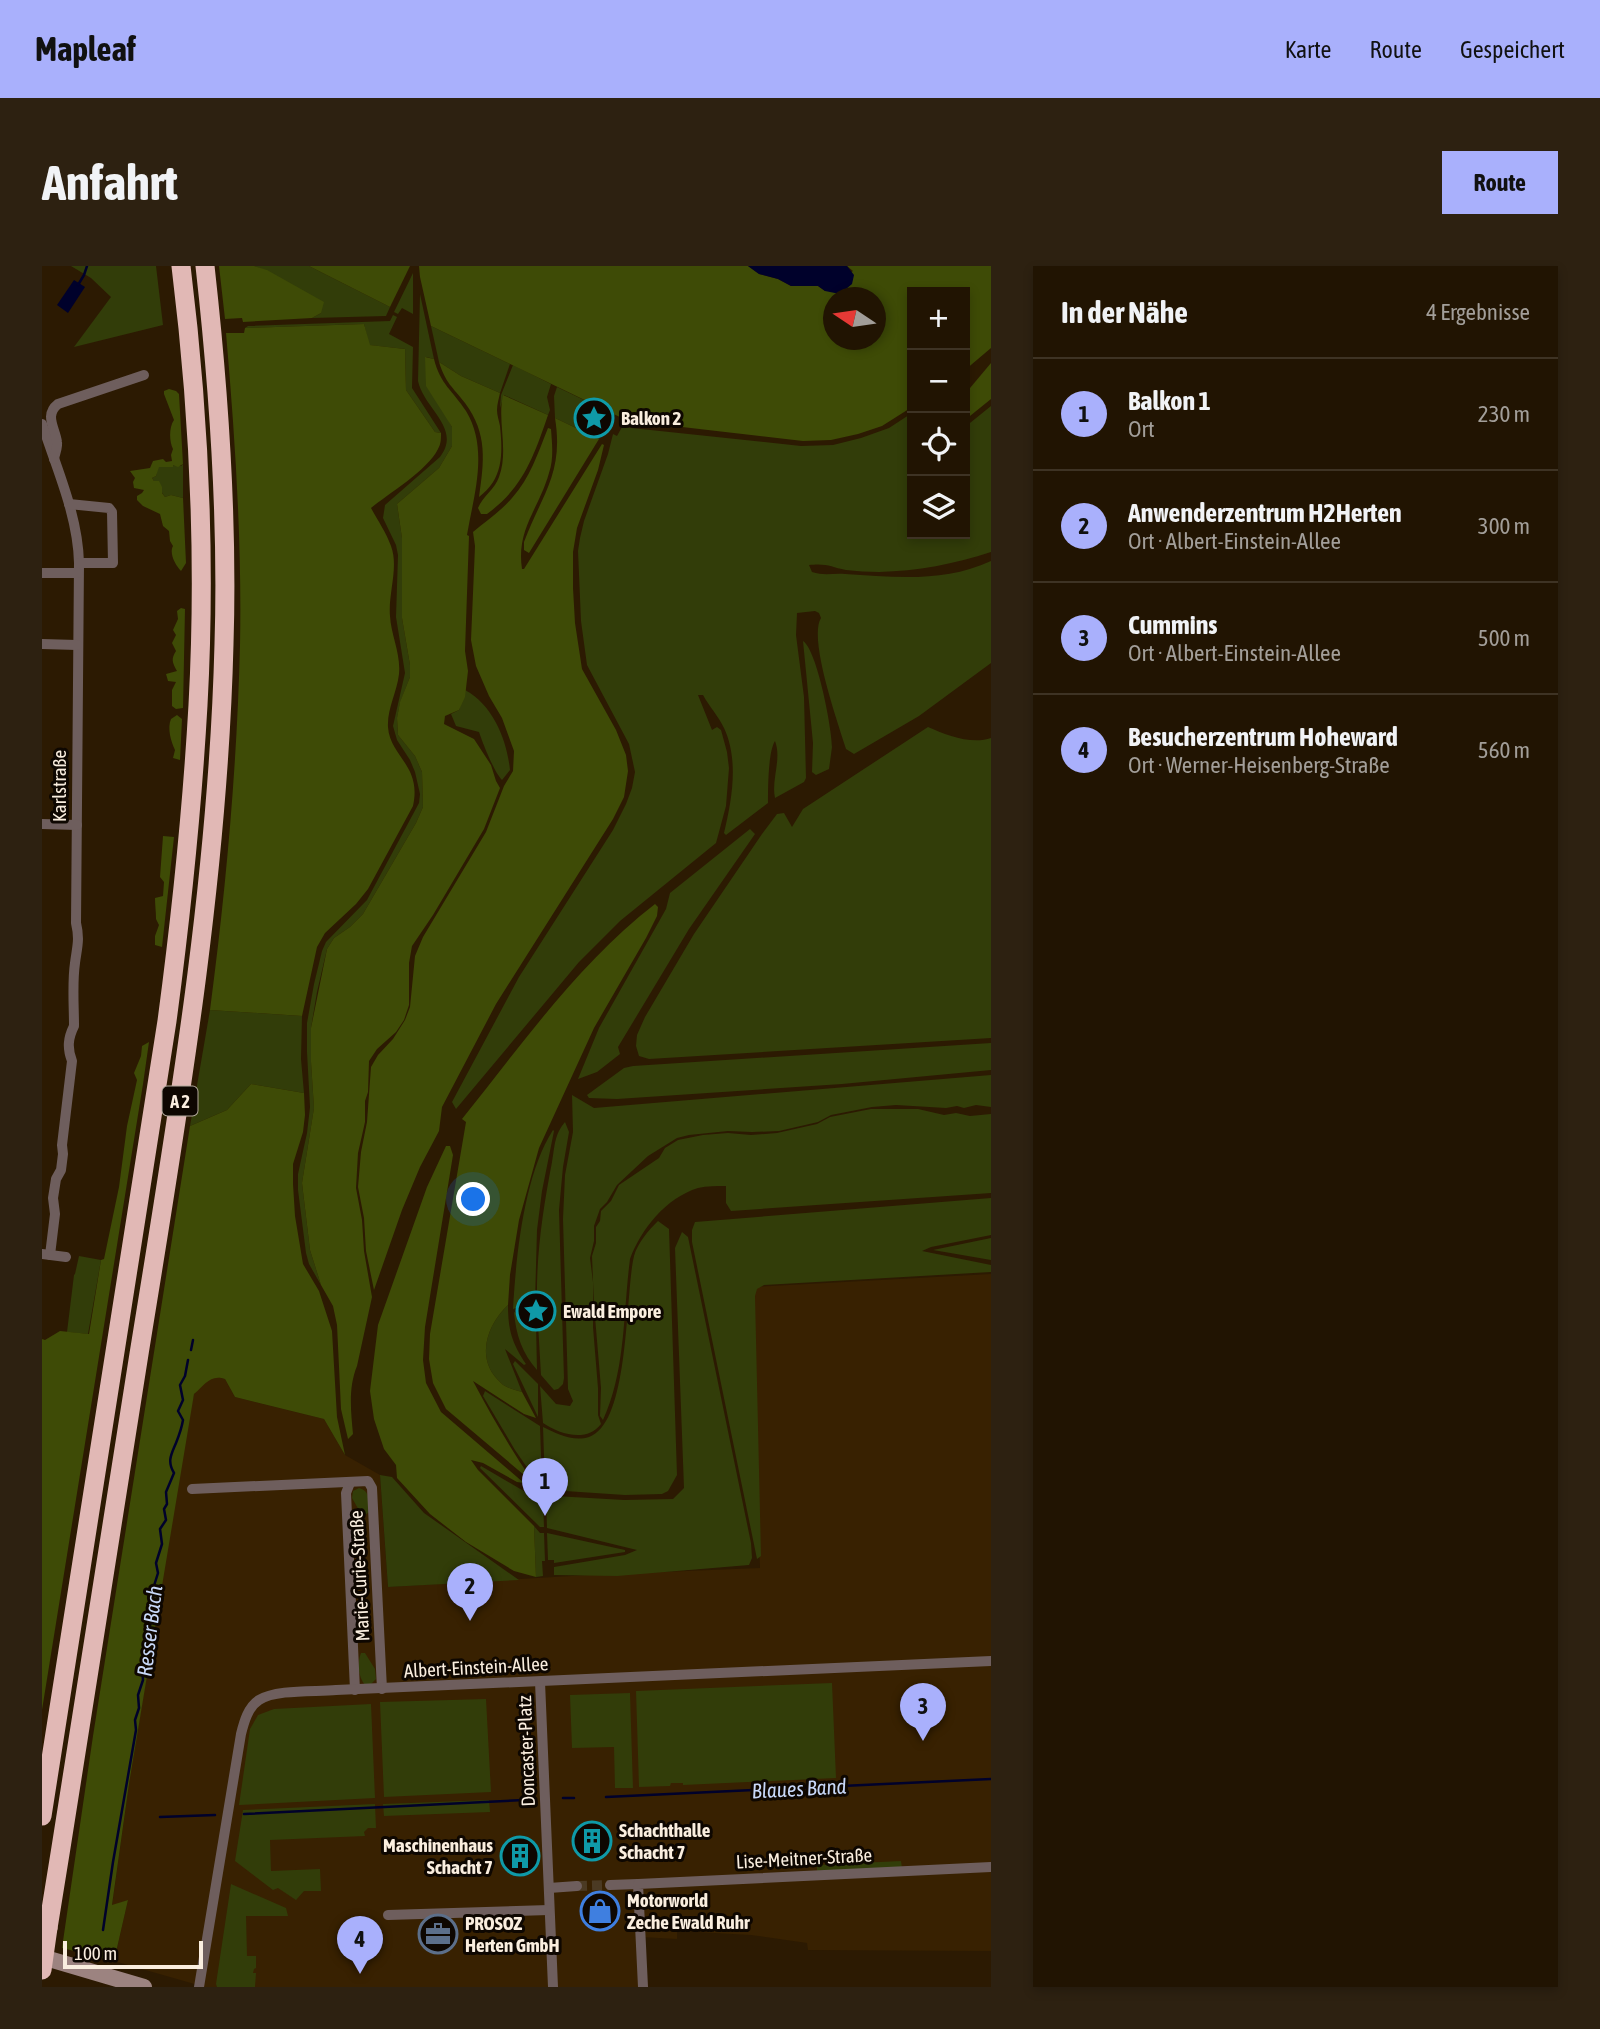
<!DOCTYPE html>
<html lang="de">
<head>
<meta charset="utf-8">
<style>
  body { margin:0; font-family:"Asap Condensed",sans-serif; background:#2d2111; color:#f1f3f6 }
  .controls { position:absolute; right:21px; top:21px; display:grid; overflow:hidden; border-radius:0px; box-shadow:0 4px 10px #0003 }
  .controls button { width:63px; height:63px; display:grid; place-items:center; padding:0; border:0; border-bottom:2px solid #3e3324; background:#211402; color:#f1f3f6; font:35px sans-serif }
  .compass { position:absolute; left:781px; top:21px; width:63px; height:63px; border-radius:50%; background:#211402; box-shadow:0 4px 10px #0003; rotate:283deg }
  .scale { position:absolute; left:21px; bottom:18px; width:140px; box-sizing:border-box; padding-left:7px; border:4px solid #faeedf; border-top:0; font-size:19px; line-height:24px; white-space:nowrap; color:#faeedf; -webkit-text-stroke:5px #0e0701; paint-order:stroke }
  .you { position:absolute; left:432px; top:934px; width:24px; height:24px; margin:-18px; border:5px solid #fff; border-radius:50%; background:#1a73e8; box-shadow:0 0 0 10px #1a73e833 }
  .badge { display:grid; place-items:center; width:46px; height:46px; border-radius:50%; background:#a9b0fc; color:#111; font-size:23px; font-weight:700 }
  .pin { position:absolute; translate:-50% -58px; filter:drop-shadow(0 2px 4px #0008) }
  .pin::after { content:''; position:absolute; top:37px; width:24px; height:21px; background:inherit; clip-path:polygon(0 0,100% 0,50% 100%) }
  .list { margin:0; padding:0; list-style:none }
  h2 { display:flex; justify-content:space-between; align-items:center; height:91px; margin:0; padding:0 28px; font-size:30px }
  h2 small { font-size:23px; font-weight:400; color:#a29e99 }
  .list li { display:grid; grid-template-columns:46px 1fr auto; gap:21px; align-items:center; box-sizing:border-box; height:112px; padding:0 28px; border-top:2px solid #3e3324 }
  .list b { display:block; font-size:26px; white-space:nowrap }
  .list p { margin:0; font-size:23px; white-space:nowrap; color:#a29e99 }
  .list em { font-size:23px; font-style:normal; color:#a29e99 }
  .icon { flex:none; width:38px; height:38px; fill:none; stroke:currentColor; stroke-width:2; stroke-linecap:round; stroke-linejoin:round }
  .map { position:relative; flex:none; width:949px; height:1721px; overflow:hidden; border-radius:0px }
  header { display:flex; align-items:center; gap:42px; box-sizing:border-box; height:98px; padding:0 35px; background:#a9b0fc; color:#111 }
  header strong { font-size:33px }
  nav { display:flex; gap:38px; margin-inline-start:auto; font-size:24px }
  .intro { display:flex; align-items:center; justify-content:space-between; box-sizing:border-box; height:168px; padding:0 42px }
  h1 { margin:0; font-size:49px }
  .button { padding:18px 32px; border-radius:0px; background:#a9b0fc; color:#111; font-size:24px; font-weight:700 }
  main { display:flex; gap:42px; padding:0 42px }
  aside { flex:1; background:#211402; border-radius:0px; box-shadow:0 4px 10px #0003 }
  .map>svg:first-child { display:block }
</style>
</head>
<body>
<header>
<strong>Mapleaf</strong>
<nav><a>Karte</a><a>Route</a><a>Gespeichert</a></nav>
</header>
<div class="intro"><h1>Anfahrt</h1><a class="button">Route</a></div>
<main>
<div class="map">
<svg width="949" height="1721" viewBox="0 0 949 1721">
  <rect width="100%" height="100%" fill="#2c1a02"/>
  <polygon fill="#382101" points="949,1008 949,1685 766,1684 765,1677 709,1669 635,1665 635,1673 599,1671 601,1721 163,1721 72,1695 86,1634 70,1640 87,1518 146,1154 152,1128 165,1114 175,1111 183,1113 193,1131 282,1153 303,1189 338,1209 346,1321 546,1309 718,1302 709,1021"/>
  <g fill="#323d09">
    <polygon points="29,0 114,0 121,59 32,81 69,31 49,12"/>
    <polygon points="212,0 267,0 348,41 344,50 270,52 279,47 225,5"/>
    <polygon points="371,7 371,48 360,42 356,48 352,46"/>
    <path d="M378 28 392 93 384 91 400 142 410 161V180L397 202 355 238 360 272V352L368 399V411L358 437 355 452 356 469 373 490 380 506 381 541 374 557 321 648 308 661 292 672 285 683 275 726 269 762V796L272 842 260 917 268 984 279 1019 267 998 264 987 256 924V908L265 867 268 841 265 786V757L272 718 280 685 284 676 325 634 377 537 378 528 373 506 368 494 355 474 351 460 363 407 354 351 356 289 354 279 341 252 343 239 398 191C420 162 382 143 376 115Z"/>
    <polygon points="351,49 355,51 347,68 371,81 370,122 399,167 393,166 364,124 363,83 327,79 322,58 203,62 206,60 348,55"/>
    <polygon points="389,60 468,98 458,127 419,110 397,96"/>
    <polygon points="471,99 509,118 505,131 508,144 506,149 462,129 458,142 459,129"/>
    <polygon points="515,121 573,149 568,153 557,173 513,152 512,130"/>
    <path d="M949 140V286C913 298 875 305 837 306 827 306 814 305 804 304 789 301 785 297 767 299L770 306C782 310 791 307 803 308 852 311 902 317 949 295V397L877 450 812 488 804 483C796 457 766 373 779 352L777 347 773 345 755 347 754 369 762 431 764 512 762 516 733 532C729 514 740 493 733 475 726 486 726 523 726 537L684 569 682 567C690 534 697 494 682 462 677 451 667 440 661 429H656L670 464 675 461 679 464 685 486 687 502 684 540 674 577 578 655 537 696 414 843 410 836 477 711 571 564 584 538 590 522 593 506 587 478 545 399 539 355 536 285 538 272 542 255 566 188 571 168 575 170 580 161 759 180 791 179 819 172 847 162 870 147V268H923V161Z"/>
    <polygon points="141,198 141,232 129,229 123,231 110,212 114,210 116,201 130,201 130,199 139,200"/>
    <path d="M761 375C775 384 790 462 790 481 789 488 788 496 787 503L774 509 770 506 771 477Z"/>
    <path d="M423 424C451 439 465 474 468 504L460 514C452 506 441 478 437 466L414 460 409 448 417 444Z"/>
    <path d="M886 461C904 469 930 479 949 472V772L607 793 597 790 594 780 595 769 603 751 652 668 720 568 735 548 742 547 750 561 761 543Z"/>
    <polygon points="708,563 713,568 647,663 576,781 578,788 555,806 536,813 557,762 624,643 628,627"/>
    <polygon points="168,744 260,750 259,793 262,827 209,818 185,844 148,860"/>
    <polygon points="949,777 949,804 800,818 575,833 547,832 545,829 582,802 591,800"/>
    <path d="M949 809V841L934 839 922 842 915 840 904 842 854 839 830 841 789 849 776 856 737 865 710 866 686 865 647 869 635 872 606 890 575 919 565 936 558 943 552 960V975L548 992 551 1016V1061L556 1122V1149L559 1158C545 1177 517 1168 501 1157L498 1120 514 1138 528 1140 531 1135 526 1123 521 953 523 909 531 866 530 829 552 842Z"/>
    <path d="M829 843H876L902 849 914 847 928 850 949 848V927L689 945 684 937V920C675 920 665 920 656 922 624 932 599 963 588 993 581 1047 584 1104 561 1154L558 1150 559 1122 552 1039 550 990 554 977V961L558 955 559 945 569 935 577 919 617 892 623 882 636 874 661 869 686 867 709 869 735 867 775 858 788 851Z"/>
    <path d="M523 856 527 866 521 901 517 944 522 1112 521 1118 516 1123 512 1124 499 1109 496 1058 502 1052V1036H495C494 989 501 943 510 896 513 880 512 869 523 856Z"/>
    <path d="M511 864 512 865 500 925 495 964 493 1036 487 1037V1043L481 1040 471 1043C474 990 482 909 511 864Z"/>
    <polygon points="949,932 949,969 889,981 880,985 949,999 949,1006 722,1019 715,1023 713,1030 719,1290 715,1293 650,976 650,964 653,956"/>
    <path d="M616 955 627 963 635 1209 626 1225 620 1228 583 1229 508 1224V1218L503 1219 501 1161C515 1168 531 1176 547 1171 588 1157 583 1027 592 990 596 976 607 964 616 955Z"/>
    <polygon points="640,966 646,971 709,1277 710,1292 707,1299 575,1310 512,1309 512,1301 583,1289 595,1284 505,1262 504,1232 512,1233 513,1230 582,1234 631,1233 642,1222 633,982"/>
    <polygon points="949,972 949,994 891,984"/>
    <polygon points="37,990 59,994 46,1068 25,1066 32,1009 33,1008"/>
    <path d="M466 1039C466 1064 470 1077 484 1098L482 1099 463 1083 480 1126C473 1124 464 1122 459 1117 433 1094 444 1060 466 1039Z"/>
    <path d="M472 1046 481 1050 487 1046V1052L494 1058 495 1104C480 1087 474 1069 472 1046Z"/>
    <polygon points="473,1095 496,1118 496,1151 471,1098"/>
    <polygon points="443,1125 498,1160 500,1218 497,1219 473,1184 441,1130"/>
    <polygon points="439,1200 492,1231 501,1233 502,1261 498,1261 438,1202"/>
    <polygon points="338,1209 350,1211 382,1247 477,1314 346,1321"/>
    <path d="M317 1222C329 1225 326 1235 327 1246L323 1249 318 1246 310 1232 311 1225Z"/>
    <polygon points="492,1260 498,1267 502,1267 503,1295 500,1295 501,1310 494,1311"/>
    <polygon points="505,1267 583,1284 583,1286 512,1297 512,1294 506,1294"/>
    <path d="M319 1387H323L333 1403 334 1413 328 1419H323C316 1411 315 1396 319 1387Z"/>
    <polygon points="790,1417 794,1512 641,1519 641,1517 629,1517 628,1520 597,1521 594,1425"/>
    <polygon points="588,1427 591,1522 573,1522 572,1481 530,1482 528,1429"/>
    <polygon points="444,1433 449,1526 342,1531 338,1436"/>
    <polygon points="329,1438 333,1532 197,1539 208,1463 216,1449 232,1443"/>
    <polygon points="447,1534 448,1546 342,1550 341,1538"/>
    <polygon points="333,1538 334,1562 326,1562 322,1566 323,1570 228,1574 229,1605 278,1603 279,1625 262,1625 254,1634 236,1622 231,1624 193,1595 201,1544"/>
    <polygon points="859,1595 860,1602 775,1605 775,1599"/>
    <polygon points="189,1618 244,1642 246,1650 204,1650 205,1690 214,1690 214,1702 212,1703 211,1707 214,1707 213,1721 175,1721 174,1718"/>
  </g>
  <g fill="#3e4b06" fill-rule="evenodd">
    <polygon points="177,0 212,0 225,4 282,36 279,47 270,52 201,56 200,52 183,53"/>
    <polygon points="267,0 368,0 348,41"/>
    <path d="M377 0H706L717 8 736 13 749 20H776L783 25 811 5 805 0H949V82L923 104V26H870V141L840 160 816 168 789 174 761 175 597 156 584 154 389 60 378 11ZM792 32H834V74H792Z"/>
    <path d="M322 58 328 79 363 83 364 124 393 166 399 167C399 173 399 178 396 183 386 204 346 228 329 242 336 255 344 266 349 280 357 301 346 328 348 350 349 369 359 388 357 408 355 426 345 443 346 461 348 491 380 499 371 540L326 623 314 638 283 667 275 681 260 750 168 744C184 623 195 501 198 379 200 275 193 171 184 67H202L203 62Z"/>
    <path d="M383 91 392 93C398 118 411 125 424 145 447 183 432 228 425 269L427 270 423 385 426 405 423 431 417 444 403 450 402 458 432 473 449 499 454 515 458 522 442 563 391 649 370 680 367 697V739L362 754 354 766 335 783 327 795 326 826 323 835V856L316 887 314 922 320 954 322 985 330 1031 315 1100C306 1122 309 1146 311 1168L306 1173 299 1143 295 1059 291 1040 279 1019 268 984 260 917 272 842 269 796V762L285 683 292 672 308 661 321 648 374 557 381 541 380 506 373 490 356 469 355 452 358 436 368 411V399L360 352V272L355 238 397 202 410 180V161L384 120Z"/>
    <path d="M397 96 419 110 458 127C457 132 455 138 455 144 455 149 457 155 458 160 461 189 461 213 437 231 442 196 446 168 423 137 410 120 404 118 397 96Z"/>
    <polygon points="949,97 949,133 923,154 923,128"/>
    <path d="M127 123 134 125 137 128 141 198 136 201 131 199V201H117L114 210 110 212 112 215H117L120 221V227L123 231 129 229 141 232 144 297 139 305C133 299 127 287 131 280L128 275 127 265 121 260 118 248 101 240 95 234V230L100 227 102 224 92 222 91 216 93 212 88 205 108 202 111 195 121 193 124 196 130 195 129 189 131 183C127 175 127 161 132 154L122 128V125Z"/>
    <path d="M461 129 506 149C492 190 481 222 445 248H439L436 242C441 230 453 223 457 211 467 184 455 156 461 129Z"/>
    <path d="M513 152 557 173 487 287 482 284V276C500 228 522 207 513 152Z"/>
    <path d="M506 162 509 163C510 178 512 192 507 207 497 243 474 263 480 303H482L560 178 562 179 556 204 535 262 531 286V322L533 357 540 403 574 464 584 489 586 505 582 531 571 553 454 738 400 841 397 865 378 901 360 944 332 1024 324 985 322 952 316 921 319 886 325 856 329 801 336 789 351 773 363 754 368 741 373 690 381 671 444 566 462 520 471 505 472 485 460 452 447 430 434 400 429 374 433 280 431 266C444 255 459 245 470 232 488 212 496 187 506 162Z"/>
    <path d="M139 342 143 343 141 442 134 443 130 440V424L134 416 126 415 124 408 135 405C130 396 129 393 134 385L130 377 134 369 131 364 136 353 135 345Z"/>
    <path d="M135 449 140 453 138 494 131 492 133 484C129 476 125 462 129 453Z"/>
    <path d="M121 570 132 571 120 681 113 679V670L117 659 114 653C114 646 113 639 113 632L121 630 122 616 118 611Z"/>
    <path d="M613 638 616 641 615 650 604 672 552 762 497 882 477 954 468 1009 466 1039C444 1060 433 1094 459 1117 464 1122 473 1124 480 1126L494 1152 482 1148 431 1115C449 1149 468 1182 490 1214H488L404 1143 391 1117 387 1093 388 1068 424 856 420 853C480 778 537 697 613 638Z"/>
    <polygon points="107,776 101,818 0,1444 0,1073 3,1074 18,1065 47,1068 59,994 62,993 77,921 85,860 95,814 92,807 99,790 100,780"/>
    <path d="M209 818 262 827 263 849 261 866 251 898V918L253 950 261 998 277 1025 290 1065 295 1151 303 1189 282 1153 193 1131 183 1113C168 1108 163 1119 152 1128L87 1518 70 1639 86 1634 72 1695 20 1682 51 1470 148 860 185 844Z"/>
    <polygon points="404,880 408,880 411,889 383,1061 381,1094 384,1117 399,1146 482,1217 475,1216 441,1197 429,1194 436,1204 492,1260 494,1311 472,1305 424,1276 388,1248 355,1212 354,1199 342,1183 332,1153 328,1125 336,1059 385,921"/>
  </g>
  <g fill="#00012b">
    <polygon points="706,0 805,0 812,9 810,18 798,28 783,25 776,20 749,20 736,13 717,8"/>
    <polygon points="32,14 43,21 26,47 15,39"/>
  </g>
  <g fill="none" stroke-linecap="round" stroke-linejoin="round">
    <g stroke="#00012b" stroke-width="2.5">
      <polyline points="36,19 42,9 45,0"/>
      <polyline points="149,1084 151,1074"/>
      <polyline points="564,1531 949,1513"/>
      <polyline points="521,1532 532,1532"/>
      <polyline points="202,1548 482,1534"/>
      <polyline points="118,1551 173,1549"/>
      <path d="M61 1664 71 1596 94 1464 93 1454 97 1442 96 1429 101 1414 100 1402 104 1395 102 1386 106 1379 105 1370 109 1356 111 1323 116 1307 114 1297 120 1278 118 1263 124 1254 122 1243 125 1238 124 1226 132 1207C125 1195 129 1189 134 1177 136 1172 140 1160 141 1154L136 1145 141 1134 138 1119 143 1110 146 1094"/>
    </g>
    <polyline stroke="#4b3a23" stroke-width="10" stroke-dasharray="10 5" stroke-linecap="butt" points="535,1620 568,1619"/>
    <g stroke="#6e5e5d" stroke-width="10">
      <path d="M0 158C15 203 36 250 37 297L34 657C38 674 35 681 33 697 30 717 32 739 32 760 26 772 25 782 30 795L20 879 21 888 19 904 14 913 11 932 13 948 8 989"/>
      <path d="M12 193C13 187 16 181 15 176 13 162 2 149 16 138L102 109"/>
      <polyline points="27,238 67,242 70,246 71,297 37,297"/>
      <polyline points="0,307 36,307"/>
      <polyline points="0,378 35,379"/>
      <polyline points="0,558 35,559"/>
      <polyline points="0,988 24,991"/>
      <polyline points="308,1217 304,1227 313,1424"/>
      <polyline points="150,1223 326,1215 330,1222 340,1423"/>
      <polyline points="498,1416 511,1721"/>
      <polyline points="568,1619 596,1618"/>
      <polyline points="507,1622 535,1620"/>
      <polyline points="346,1649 507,1644"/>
      <path d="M157 1721 199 1468C202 1456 206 1441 217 1434 234 1423 274 1426 294 1424L949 1395"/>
      <polyline points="601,1721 596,1618 949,1601"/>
    </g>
    <polyline stroke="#9c8380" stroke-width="16" points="0,1691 102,1721"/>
    <g stroke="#e1b8b5" stroke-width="19">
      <path d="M0 1550 125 755C139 650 150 545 156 439 164 293 157 145 139 0"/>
      <path d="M6 1662C37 1471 67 1280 97 1088 135 853 176 617 182 378 186 252 177 125 163 0"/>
    </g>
    <polyline stroke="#e1b8b5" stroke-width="19" points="0,1704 6,1662"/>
  </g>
  <defs>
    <symbol id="sight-ring" viewBox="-11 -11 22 22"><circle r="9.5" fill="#0e0701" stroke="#0f9aa8" stroke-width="1.5"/><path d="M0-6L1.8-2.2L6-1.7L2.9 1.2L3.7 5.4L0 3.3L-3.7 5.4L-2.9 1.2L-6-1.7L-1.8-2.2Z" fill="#0f9aa8"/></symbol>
    <symbol id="building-ring" viewBox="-11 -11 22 22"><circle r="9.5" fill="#0e0701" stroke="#0f9aa8" stroke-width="1.5"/><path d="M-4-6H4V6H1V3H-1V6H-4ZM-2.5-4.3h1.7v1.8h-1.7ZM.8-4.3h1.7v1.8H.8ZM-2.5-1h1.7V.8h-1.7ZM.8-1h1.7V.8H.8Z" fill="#0f9aa8"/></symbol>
    <symbol id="shop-ring" viewBox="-11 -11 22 22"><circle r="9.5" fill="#0e0701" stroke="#3f7fe0" stroke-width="1.5"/><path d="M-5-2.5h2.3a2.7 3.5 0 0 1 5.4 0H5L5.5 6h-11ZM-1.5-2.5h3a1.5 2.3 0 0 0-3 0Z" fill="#3f7fe0"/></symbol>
    <symbol id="office-ring" viewBox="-11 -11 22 22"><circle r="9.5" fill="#0e0701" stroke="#5c6f8a" stroke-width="1.5"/><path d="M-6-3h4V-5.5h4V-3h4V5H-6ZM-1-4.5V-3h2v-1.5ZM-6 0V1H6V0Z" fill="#5c6f8a"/></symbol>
  </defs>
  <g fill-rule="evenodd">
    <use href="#sight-ring" x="530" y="130" width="44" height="44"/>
    <use href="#sight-ring" x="472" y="1023" width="44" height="44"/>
    <use href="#building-ring" x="528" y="1553" width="44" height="44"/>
    <use href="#building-ring" x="456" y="1568" width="44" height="44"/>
    <use href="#shop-ring" x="536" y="1623" width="44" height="44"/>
    <use href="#office-ring" x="374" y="1646" width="44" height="44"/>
  </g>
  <g text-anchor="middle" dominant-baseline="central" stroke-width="6" stroke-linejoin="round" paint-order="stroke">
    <rect fill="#0e0701" stroke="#b3a99c" stroke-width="2" x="120.5" y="820.5" width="35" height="29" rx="5"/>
    <g font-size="18" font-weight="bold" fill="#faeedf">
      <text x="138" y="835">A 2</text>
    </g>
    <g font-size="19" font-weight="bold" fill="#faeedf" stroke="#0e0701" text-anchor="start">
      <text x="579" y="152">Balkon 2</text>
      <text x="521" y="1045">Ewald Empore</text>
      <text x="577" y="1564">Schachthalle<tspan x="577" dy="22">Schacht 7</tspan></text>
      <text x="451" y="1579" text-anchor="end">Maschinenhaus<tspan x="451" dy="22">Schacht 7</tspan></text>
      <text x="585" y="1634">Motorworld<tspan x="585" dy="22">Zeche Ewald Ruhr</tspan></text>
      <text x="423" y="1657">PROSOZ<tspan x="423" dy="22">Herten GmbH</tspan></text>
    </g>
    <g font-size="19" fill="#faeedf" stroke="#0e0701">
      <text transform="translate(17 520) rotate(-90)">Karlstraße</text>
      <text transform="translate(317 1310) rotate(-93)">Marie-Curie-Straße</text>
      <text transform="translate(434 1401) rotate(-3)">Albert-Einstein-Allee</text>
      <text transform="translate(484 1485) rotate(-92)">Doncaster-Platz</text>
      <text transform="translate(762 1592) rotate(-3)">Lise-Meitner-Straße</text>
    </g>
    <g font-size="21" font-style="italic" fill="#c8d8f8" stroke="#0e0701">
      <text transform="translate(107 1365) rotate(-83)">Resser Bach</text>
      <text transform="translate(757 1522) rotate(-3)">Blaues Band</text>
    </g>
  </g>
</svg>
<div class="controls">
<button>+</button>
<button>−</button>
<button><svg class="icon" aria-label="locate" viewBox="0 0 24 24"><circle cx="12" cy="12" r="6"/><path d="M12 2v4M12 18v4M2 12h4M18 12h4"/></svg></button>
<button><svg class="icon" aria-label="layers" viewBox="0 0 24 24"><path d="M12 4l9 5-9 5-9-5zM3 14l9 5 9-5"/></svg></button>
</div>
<svg class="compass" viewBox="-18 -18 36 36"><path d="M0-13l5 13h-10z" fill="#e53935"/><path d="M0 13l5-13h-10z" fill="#a29e99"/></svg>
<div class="scale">100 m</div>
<div class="you"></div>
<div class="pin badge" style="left:503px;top:1250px">1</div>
<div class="pin badge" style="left:428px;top:1355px">2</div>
<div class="pin badge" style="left:881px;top:1475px">3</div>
<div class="pin badge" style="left:318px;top:1708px">4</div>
</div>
<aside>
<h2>In der Nähe<small>4 Ergebnisse</small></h2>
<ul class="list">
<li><span class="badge">1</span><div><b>Balkon 1</b><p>Ort</p></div><em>230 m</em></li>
<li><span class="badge">2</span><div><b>Anwenderzentrum H2Herten</b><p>Ort · Albert-Einstein-Allee</p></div><em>300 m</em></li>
<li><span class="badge">3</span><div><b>Cummins</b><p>Ort · Albert-Einstein-Allee</p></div><em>500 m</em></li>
<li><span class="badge">4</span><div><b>Besucherzentrum Hoheward</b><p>Ort · Werner-Heisenberg-Straße</p></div><em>560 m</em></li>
</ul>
</aside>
</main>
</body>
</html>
